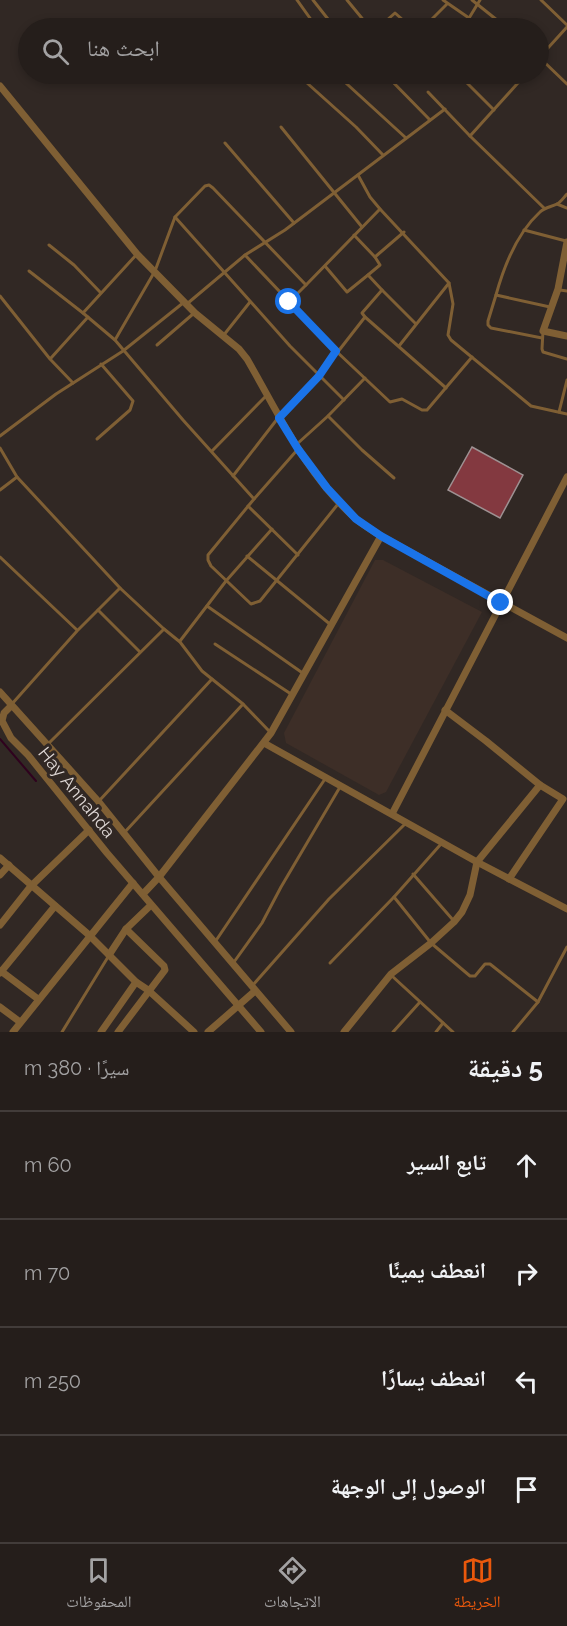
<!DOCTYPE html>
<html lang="ar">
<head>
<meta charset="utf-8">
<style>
  body { margin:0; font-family:Raleway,"Noto Naskh Arabic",sans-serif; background:#2d2724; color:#f1f3f6; direction:rtl }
  .stop { position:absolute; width:18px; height:18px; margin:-14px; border:4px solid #1a73e8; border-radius:50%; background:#fff }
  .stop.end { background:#1a73e8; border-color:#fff; box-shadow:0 2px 6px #0008 }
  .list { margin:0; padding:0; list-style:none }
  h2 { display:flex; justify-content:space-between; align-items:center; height:78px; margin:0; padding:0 24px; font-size:26px }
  h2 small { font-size:20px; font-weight:400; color:#a3a2a3 }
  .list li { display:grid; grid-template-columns:39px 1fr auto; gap:18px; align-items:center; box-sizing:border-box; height:108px; padding:0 24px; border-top:2px solid #423c3a }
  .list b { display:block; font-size:22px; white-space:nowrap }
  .list em { font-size:20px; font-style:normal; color:#a3a2a3 }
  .icon { flex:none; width:33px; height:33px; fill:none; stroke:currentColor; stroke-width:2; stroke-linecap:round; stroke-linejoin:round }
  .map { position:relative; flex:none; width:567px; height:1032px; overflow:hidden; direction:ltr }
  .search { position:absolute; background:#251e1b; box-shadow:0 3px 9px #0003; left:18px; right:18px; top:18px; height:66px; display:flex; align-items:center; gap:15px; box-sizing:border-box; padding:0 21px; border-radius:33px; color:#a3a2a3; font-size:22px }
  .sheet { height:510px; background:#251e1b }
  nav { display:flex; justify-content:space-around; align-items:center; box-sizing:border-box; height:84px; border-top:2px solid #423c3a; background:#251e1b; font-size:16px; color:#a3a2a3 }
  nav a { display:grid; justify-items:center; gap:3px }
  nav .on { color:#ea580c }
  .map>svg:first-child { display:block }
</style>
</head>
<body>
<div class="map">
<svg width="567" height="1032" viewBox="0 0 567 1032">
  <rect width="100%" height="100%" fill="#312824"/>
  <polygon fill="#3d2e27" points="375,560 383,560 482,612 386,792 379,795 286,743 284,733"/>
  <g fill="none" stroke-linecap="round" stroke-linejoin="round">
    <polyline stroke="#2f021e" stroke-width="2" points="0,739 36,781"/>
  </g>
  <polygon fill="#833940" stroke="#9e9192" stroke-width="1.5" points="472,447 523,475 500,518 448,490"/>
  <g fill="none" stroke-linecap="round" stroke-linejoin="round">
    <g stroke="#7f5f34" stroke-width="3">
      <polyline points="297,0 317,28"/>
      <polyline points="313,0 335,28"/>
      <polyline points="347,0 370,28"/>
      <polyline points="443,0 469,18"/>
      <polyline points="472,0 507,28"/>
      <polyline points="541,0 567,25"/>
      <polyline points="378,28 395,13 412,28"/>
      <polyline points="423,28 447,4"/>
      <polyline points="463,28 480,0"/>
      <polyline points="540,58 567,84"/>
      <polyline points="538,59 567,27"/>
      <polyline points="297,74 356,127 383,155"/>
      <polyline points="336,74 406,138"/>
      <polyline points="385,74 430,120"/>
      <polyline points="458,74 494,110"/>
      <polyline points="526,74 470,136 544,208"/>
      <polyline points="304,81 314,74"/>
      <polyline points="467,81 473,74"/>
      <polyline points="428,92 470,136"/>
      <polyline points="281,127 362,227"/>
      <polyline points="225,143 294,223"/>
      <polyline points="358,175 370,197 380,209 449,283 453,304 448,335 451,340 531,406 567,414"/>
      <polyline points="557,204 567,208"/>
      <polyline points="175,217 290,346 344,400"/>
      <polyline points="524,230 566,241"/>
      <polyline points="354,235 375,257"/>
      <polyline points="49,245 74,265 100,292"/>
      <polyline points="137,254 83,313 115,340 183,420 254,499 298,449"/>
      <polyline points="245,255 336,351 390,402 402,399 422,410 427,410 472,357"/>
      <polyline points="325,266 347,292 368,275"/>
      <polyline points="29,271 83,313"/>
      <polyline points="306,285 380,209"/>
      <polyline points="382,290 368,275 380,265 375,257 404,232"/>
      <polyline points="560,290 567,291"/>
      <polyline points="496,295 488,321 488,325 491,328 542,338"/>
      <polyline points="0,296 50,359 73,383"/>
      <polyline points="188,303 245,255 285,230 445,109"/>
      <path d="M550 307 496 295C504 266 517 233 540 212 545 207 551 207 557 204 561 202 564 197 567 194"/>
      <polyline points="365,317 362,313 382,290 416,324"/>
      <polyline points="543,331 542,349 543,352 567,359"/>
      <polyline points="223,336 250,302"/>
      <polyline points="115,340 155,271 175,217 205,186 209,185 213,188 306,285 289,302"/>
      <polyline points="157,345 193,314"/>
      <polyline points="399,346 449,283"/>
      <polyline points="51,358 88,317"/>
      <polyline points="559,412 567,380"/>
      <polyline points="328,416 362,450 394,478"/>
      <polyline points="0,436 56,394 123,351 183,303"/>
      <polyline points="97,439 130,410 133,401 101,364"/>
      <polyline points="297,444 328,416 365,378"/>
      <polyline points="0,448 17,477 120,588"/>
      <polyline points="212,451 266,396"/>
      <polyline points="233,476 278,418 319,376 365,317 446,388"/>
      <polyline points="0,490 17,477"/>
      <polyline points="254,499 208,555 208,560 211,566 251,604 260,601 338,504"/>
      <polyline points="248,506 298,555"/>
      <polyline points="247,556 331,625"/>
      <polyline points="0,557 77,630"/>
      <polyline points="207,606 304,674"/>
      <polyline points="98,610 140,652"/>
      <polyline points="180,641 226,581 272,529"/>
      <polyline points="215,644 291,694"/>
      <polyline points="11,705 77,631 120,588 164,629 180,642 202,671 243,704 270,732"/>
      <polyline points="48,744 164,629"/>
      <polyline points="99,801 212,679"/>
      <polyline points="124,833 243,704"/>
      <polyline points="413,874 453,920"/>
      <polyline points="394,897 431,943 470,976 475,976 485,964 490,964 538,1002"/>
      <polyline points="215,942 325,779"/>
      <polyline points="234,962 262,923 281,887 340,787"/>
      <polyline points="330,963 394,897 441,844"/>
      <polyline points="392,976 453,1032"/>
      <polyline points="253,985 329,899 405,824"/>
      <polyline points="62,1032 108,957"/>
      <polyline points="393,1032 420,1002"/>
      <polyline points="436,1032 443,1023"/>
      <polyline points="513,1032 538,1002 567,947"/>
    </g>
    <g stroke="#7f5f34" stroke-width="7">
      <path d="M0 86 137 254 195 313 239 349 247 359C279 414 306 475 355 518 363 525 372 530 381 536L567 638"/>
      <polyline points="567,242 558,289 543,331 567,336"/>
      <polyline points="0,692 98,801 159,877 291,1032"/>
      <polyline points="11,706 4,713 2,721 11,738 28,755 107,853 261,1032"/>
      <polyline points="445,710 486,741 540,785 563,799 509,879"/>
      <polyline points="264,743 477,862 567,909"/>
      <polyline points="392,814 567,477"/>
      <polyline points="0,858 89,935 136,982 148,990 194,1032"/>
      <polyline points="0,875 9,865"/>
      <polyline points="143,894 159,877 271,733 381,536"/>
      <polyline points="0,925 31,886 89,830"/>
      <polyline points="109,955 126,929 151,905"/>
      <polyline points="1,971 38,999"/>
      <polyline points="0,973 55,906"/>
      <polyline points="0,1007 20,1022"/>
      <polyline points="13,1032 133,883"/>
      <polyline points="101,1032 136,982"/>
      <polyline points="118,1032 165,970 164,966 126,929"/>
      <polyline points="208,1032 255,991"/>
      <polyline points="344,1032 391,974 431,943 454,922 462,912 470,895 477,862 540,785"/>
    </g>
  </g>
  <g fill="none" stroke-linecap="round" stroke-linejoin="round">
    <polyline stroke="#1a73e8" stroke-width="8" points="289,302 336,351 319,376 279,418 298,449 327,488 356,519 381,536 501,603"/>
  </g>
  <g text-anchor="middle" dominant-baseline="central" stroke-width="6" stroke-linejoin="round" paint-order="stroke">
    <g font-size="18" fill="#ded7d5" stroke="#312824">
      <text transform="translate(77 792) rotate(51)">Hay Annahda</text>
    </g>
  </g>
</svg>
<div class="stop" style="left:289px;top:302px"></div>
<div class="stop end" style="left:501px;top:603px"></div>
<div class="search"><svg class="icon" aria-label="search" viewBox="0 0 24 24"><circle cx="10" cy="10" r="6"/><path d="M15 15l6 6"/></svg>ابحث هنا</div>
</div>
<section class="sheet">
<h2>5 دقيقة<small>سيرًا · 380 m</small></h2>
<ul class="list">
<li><svg class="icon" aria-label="ahead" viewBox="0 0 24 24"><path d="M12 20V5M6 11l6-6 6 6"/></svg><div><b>تابع السير</b></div><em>60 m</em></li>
<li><svg class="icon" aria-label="right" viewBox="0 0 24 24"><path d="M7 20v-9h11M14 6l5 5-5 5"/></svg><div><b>انعطف يمينًا</b></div><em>70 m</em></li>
<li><svg class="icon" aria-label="left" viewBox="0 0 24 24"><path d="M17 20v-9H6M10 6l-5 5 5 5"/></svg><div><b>انعطف يسارًا</b></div><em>250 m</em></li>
<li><svg class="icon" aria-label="arrive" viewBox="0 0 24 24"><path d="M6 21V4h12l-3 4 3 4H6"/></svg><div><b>الوصول إلى الوجهة</b></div></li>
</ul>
</section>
<nav>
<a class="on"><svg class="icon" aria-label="map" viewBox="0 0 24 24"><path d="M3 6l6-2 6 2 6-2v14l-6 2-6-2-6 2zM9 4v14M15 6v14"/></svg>الخريطة</a>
<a><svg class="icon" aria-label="directions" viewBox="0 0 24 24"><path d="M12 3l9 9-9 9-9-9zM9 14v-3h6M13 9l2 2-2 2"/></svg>الاتجاهات</a>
<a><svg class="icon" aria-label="saved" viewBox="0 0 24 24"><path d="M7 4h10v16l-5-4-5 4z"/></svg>المحفوظات</a>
</nav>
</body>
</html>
